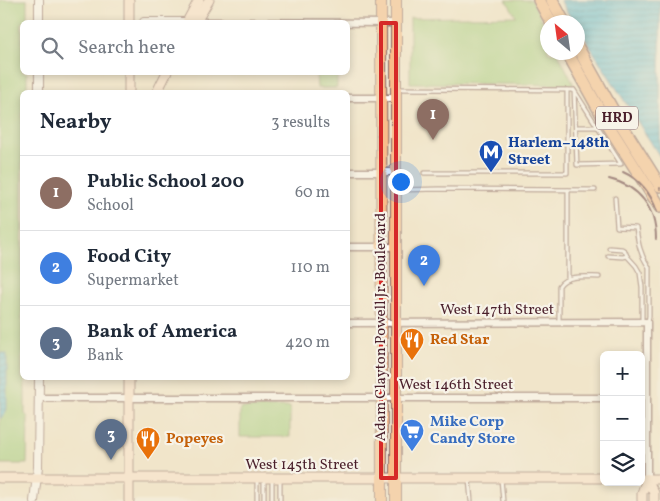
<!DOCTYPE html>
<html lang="en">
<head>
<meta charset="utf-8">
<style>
  body { margin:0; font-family:Vollkorn,serif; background:#f2f2f3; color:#1f2937 }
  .controls { position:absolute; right:15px; bottom:15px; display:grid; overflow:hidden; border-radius:8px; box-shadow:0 2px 8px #0003 }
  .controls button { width:45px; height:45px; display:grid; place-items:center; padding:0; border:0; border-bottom:1px solid #e0e1e3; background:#fff; color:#1f2937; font:25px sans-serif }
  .compass { position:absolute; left:540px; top:15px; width:45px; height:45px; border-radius:50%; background:#fff; box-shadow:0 2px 8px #0003; rotate:331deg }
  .you { position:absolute; left:400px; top:181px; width:18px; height:18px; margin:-12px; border:4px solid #fff; border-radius:50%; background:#1a73e8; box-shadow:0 0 0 8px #1a73e833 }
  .badge { display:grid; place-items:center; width:32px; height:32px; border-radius:50%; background:#b5179e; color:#fff; font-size:16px; font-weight:700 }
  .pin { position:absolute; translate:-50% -41px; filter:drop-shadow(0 1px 2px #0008) }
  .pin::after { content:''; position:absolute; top:26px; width:18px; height:15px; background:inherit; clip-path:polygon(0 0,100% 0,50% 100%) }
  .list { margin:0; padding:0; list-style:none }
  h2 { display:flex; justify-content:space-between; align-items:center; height:65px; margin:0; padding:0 20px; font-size:21px }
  h2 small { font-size:16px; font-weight:400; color:#747a83 }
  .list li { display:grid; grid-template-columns:32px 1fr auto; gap:15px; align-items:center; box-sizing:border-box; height:75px; padding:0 20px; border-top:1px solid #e0e1e3 }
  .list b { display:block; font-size:19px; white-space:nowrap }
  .list p { margin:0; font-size:16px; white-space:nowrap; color:#747a83 }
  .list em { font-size:16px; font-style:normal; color:#747a83 }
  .icon { flex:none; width:28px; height:28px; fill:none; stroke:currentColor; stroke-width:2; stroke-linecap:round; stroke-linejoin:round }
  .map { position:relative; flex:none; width:660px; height:501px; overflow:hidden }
  .search { position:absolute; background:#fff; box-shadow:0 2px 8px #0003; left:20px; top:20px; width:330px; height:55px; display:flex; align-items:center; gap:12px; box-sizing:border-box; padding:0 18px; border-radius:8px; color:#747a83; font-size:19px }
  .panel { position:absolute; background:#fff; box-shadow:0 2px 8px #0003; left:20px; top:90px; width:330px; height:290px; border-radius:8px }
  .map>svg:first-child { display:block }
</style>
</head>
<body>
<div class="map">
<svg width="660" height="501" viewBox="0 0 660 501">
  <defs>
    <pattern id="water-rules" width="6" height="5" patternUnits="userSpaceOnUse" patternTransform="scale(1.25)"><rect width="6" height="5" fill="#5cbdda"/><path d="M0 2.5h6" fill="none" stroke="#4e99b1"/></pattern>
  </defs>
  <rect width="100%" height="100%" fill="#f7f3e8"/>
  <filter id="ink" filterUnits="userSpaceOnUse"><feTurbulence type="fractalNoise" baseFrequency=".02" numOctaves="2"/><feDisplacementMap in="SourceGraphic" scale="10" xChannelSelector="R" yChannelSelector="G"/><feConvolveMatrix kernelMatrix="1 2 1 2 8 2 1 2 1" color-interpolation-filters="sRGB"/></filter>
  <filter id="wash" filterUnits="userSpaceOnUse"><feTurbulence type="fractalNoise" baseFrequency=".0096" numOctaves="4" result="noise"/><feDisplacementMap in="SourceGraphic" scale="20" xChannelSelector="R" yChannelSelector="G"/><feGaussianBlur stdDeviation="1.12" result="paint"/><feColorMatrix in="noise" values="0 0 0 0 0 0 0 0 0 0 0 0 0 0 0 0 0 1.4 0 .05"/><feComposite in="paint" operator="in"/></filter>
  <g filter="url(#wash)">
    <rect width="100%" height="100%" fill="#f1e5cb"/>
    <g fill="#9dcd7c" stroke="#747654">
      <polygon points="0,0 27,0 27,22 22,22 22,72 27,73 27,92 22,92 22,378 25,378 25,414 28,417 27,464 0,464"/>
      <polygon points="506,0 532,0 547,30 548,52 558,53 574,85 410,83 410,18 516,16"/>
      <polygon points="316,73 337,73 337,88 317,88"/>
      <polygon points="290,407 290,437 240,437 240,408"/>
    </g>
    <g fill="url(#water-rules)" stroke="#536e82">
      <polygon points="560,0 660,0 660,157 580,31 578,30 578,22 573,22"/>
      <polygon points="0,353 5,353 7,354 7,409 5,414 0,419"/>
    </g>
  </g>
  <g filter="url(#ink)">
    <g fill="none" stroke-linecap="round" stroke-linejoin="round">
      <defs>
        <g id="service">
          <polyline points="399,89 574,90 577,165 621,164 574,90"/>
          <polyline points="576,127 597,127"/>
          <polyline points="424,173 567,173 567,90"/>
          <polyline points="397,190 439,189 595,190"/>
          <polyline points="568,190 568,279"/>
          <path d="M615 198 617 227 636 228C638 242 640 255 649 267V316L648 322"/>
          <polyline points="609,248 622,249 625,251 627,256 636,266 640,273 642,287 642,322"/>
          <polyline points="608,256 623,257 627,256"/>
          <path d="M559 322V286C566 274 587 277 599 277"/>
          <polyline points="257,479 257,501"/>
          <polyline points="264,479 264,501"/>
          <polyline points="272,479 272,501"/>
          <polyline points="280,479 280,501"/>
          <polyline points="469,479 471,501"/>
          <polyline points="501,479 503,501"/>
        </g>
        <g id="minor">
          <polyline points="196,22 396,23"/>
          <polyline points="348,98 396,98"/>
          <polyline points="348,172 396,172"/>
          <polyline points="348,247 396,247"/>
          <polyline points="348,323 647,322 647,479"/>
          <polyline points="39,398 604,398"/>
        </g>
        <g id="tertiary">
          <polyline points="39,0 39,22"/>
          <polyline points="144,22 192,22"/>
          <polyline points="39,72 39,92"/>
          <polyline points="34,501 38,467 39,378"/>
        </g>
        <g id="secondary">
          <polyline points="129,22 129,0"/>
          <polyline points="187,22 199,0"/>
          <polyline points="196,22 209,0"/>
          <polyline points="129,92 129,72"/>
          <polyline points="157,92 167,72"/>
          <polyline points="0,478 604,478"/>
          <polyline points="644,479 660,479"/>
          <polyline points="647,479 654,493 654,501"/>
          <polyline points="129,501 129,378"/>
          <polyline points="642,501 642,493 647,479"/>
        </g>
        <g id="primary">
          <polyline points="381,0 382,501"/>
          <polyline points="396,0 396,501"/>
        </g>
        <g id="motorway">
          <polyline points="539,0 551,22"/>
          <polyline points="552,0 564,22"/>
          <polyline points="578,48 616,116 660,186"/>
          <polyline points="567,52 606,122 660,207"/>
        </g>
      </defs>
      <use href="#service" stroke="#846463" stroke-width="5.5"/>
      <use href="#minor" stroke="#846463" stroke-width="9"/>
      <use href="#tertiary" stroke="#846463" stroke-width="10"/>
      <use href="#secondary" stroke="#846463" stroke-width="11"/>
      <use href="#primary" stroke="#846463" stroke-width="12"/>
      <use href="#motorway" stroke="#846463" stroke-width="14"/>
      <use href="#service" stroke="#fff" stroke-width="3"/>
      <use href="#minor" stroke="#fff" stroke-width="6"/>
      <use href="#tertiary" stroke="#fff" stroke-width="8"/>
      <use href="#secondary" stroke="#fde4d0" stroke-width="9"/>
      <use href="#primary" stroke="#f9bc8a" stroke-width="10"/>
      <use href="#motorway" stroke="#f9bc8a" stroke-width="11"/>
      <g stroke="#4a1f2b" stroke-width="2">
        <path d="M623 172C641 180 651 193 657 212"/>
        <path d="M609 179C639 186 656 208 656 239"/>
        <polyline points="660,188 660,189"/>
      </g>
    </g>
  </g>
  <path d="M0 0H660V501H0ZM381 23H396V478H381Z" fill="#f1e5cb" fill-opacity=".55" fill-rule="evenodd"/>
  <path fill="none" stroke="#d62828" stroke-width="4" stroke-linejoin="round" d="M381 23H396V478H381Z"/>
  <defs>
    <symbol id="metro-pin" viewBox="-11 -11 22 30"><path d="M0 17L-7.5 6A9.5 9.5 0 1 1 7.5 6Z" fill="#1a4fb4" stroke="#f7f3e8"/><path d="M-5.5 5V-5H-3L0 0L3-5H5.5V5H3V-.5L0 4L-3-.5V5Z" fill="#fff"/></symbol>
    <symbol id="restaurant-pin" viewBox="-11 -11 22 30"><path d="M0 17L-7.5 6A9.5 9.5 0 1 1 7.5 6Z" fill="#e8710a" stroke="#f7f3e8"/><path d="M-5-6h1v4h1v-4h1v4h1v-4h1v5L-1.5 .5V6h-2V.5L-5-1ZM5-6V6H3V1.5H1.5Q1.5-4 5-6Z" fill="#fff"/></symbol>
    <symbol id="supermarket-pin" viewBox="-11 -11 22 30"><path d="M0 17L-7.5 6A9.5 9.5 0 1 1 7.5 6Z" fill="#3f7fe0" stroke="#f7f3e8"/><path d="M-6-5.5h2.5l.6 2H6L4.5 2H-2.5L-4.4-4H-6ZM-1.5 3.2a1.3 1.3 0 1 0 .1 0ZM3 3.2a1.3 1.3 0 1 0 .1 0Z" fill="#fff"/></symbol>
  </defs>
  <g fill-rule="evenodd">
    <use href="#metro-pin" x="477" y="138" width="28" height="38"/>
    <use href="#restaurant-pin" x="398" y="326" width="28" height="38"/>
    <use href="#supermarket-pin" x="398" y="417" width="28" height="38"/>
    <use href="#restaurant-pin" x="134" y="425" width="28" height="38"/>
  </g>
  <g text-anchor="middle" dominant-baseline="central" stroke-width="4.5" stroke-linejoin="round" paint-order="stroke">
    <rect fill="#f7f3e8" stroke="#7e5f64" stroke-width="1" x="596" y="106.5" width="42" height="23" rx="4"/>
    <g font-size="14" font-weight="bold" fill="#4a1f2b">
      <text x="617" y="118">HRD</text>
    </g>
    <g font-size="15" font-weight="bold" fill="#164399" stroke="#f7f3e8" text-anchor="start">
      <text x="508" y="143">Harlem–148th<tspan x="508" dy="17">Street</tspan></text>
    </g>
    <g font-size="15" fill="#4a1f2b" stroke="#f7f3e8">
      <text x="497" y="310">West 147th Street</text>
      <text transform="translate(381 327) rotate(-90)">Adam Clayton Powell Jr. Boulevard</text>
      <text x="456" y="385">West 146th Street</text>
      <text x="302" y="465">West 145th Street</text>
    </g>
    <g font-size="15" font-weight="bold" fill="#c56008" stroke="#f7f3e8" text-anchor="start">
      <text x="430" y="340">Red Star</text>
      <text x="166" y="439">Popeyes</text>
    </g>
    <g font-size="15" font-weight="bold" fill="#366cbe" stroke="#f7f3e8" text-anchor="start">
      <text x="430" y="422">Mike Corp<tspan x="430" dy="17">Candy Store</tspan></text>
    </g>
  </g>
</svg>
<div class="controls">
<button>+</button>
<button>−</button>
<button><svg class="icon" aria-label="layers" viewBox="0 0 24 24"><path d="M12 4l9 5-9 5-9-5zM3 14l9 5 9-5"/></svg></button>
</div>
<svg class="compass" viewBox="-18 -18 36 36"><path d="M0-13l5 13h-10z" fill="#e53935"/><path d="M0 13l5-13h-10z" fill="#747a83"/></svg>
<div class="you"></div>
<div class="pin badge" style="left:433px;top:140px;background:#8d6e63">1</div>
<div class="pin badge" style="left:424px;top:286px;background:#3f7fe0">2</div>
<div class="pin badge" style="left:111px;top:460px;background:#5c6f8a">3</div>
<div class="search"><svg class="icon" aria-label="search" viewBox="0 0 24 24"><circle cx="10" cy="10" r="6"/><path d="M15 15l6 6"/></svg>Search here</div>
<section class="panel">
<h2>Nearby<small>3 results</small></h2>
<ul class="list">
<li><span class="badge" style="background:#8d6e63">1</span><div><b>Public School 200</b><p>School</p></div><em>60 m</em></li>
<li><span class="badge" style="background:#3f7fe0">2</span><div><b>Food City</b><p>Supermarket</p></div><em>110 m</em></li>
<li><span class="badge" style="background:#5c6f8a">3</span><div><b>Bank of America</b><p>Bank</p></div><em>420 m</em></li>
</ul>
</section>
</div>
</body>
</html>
